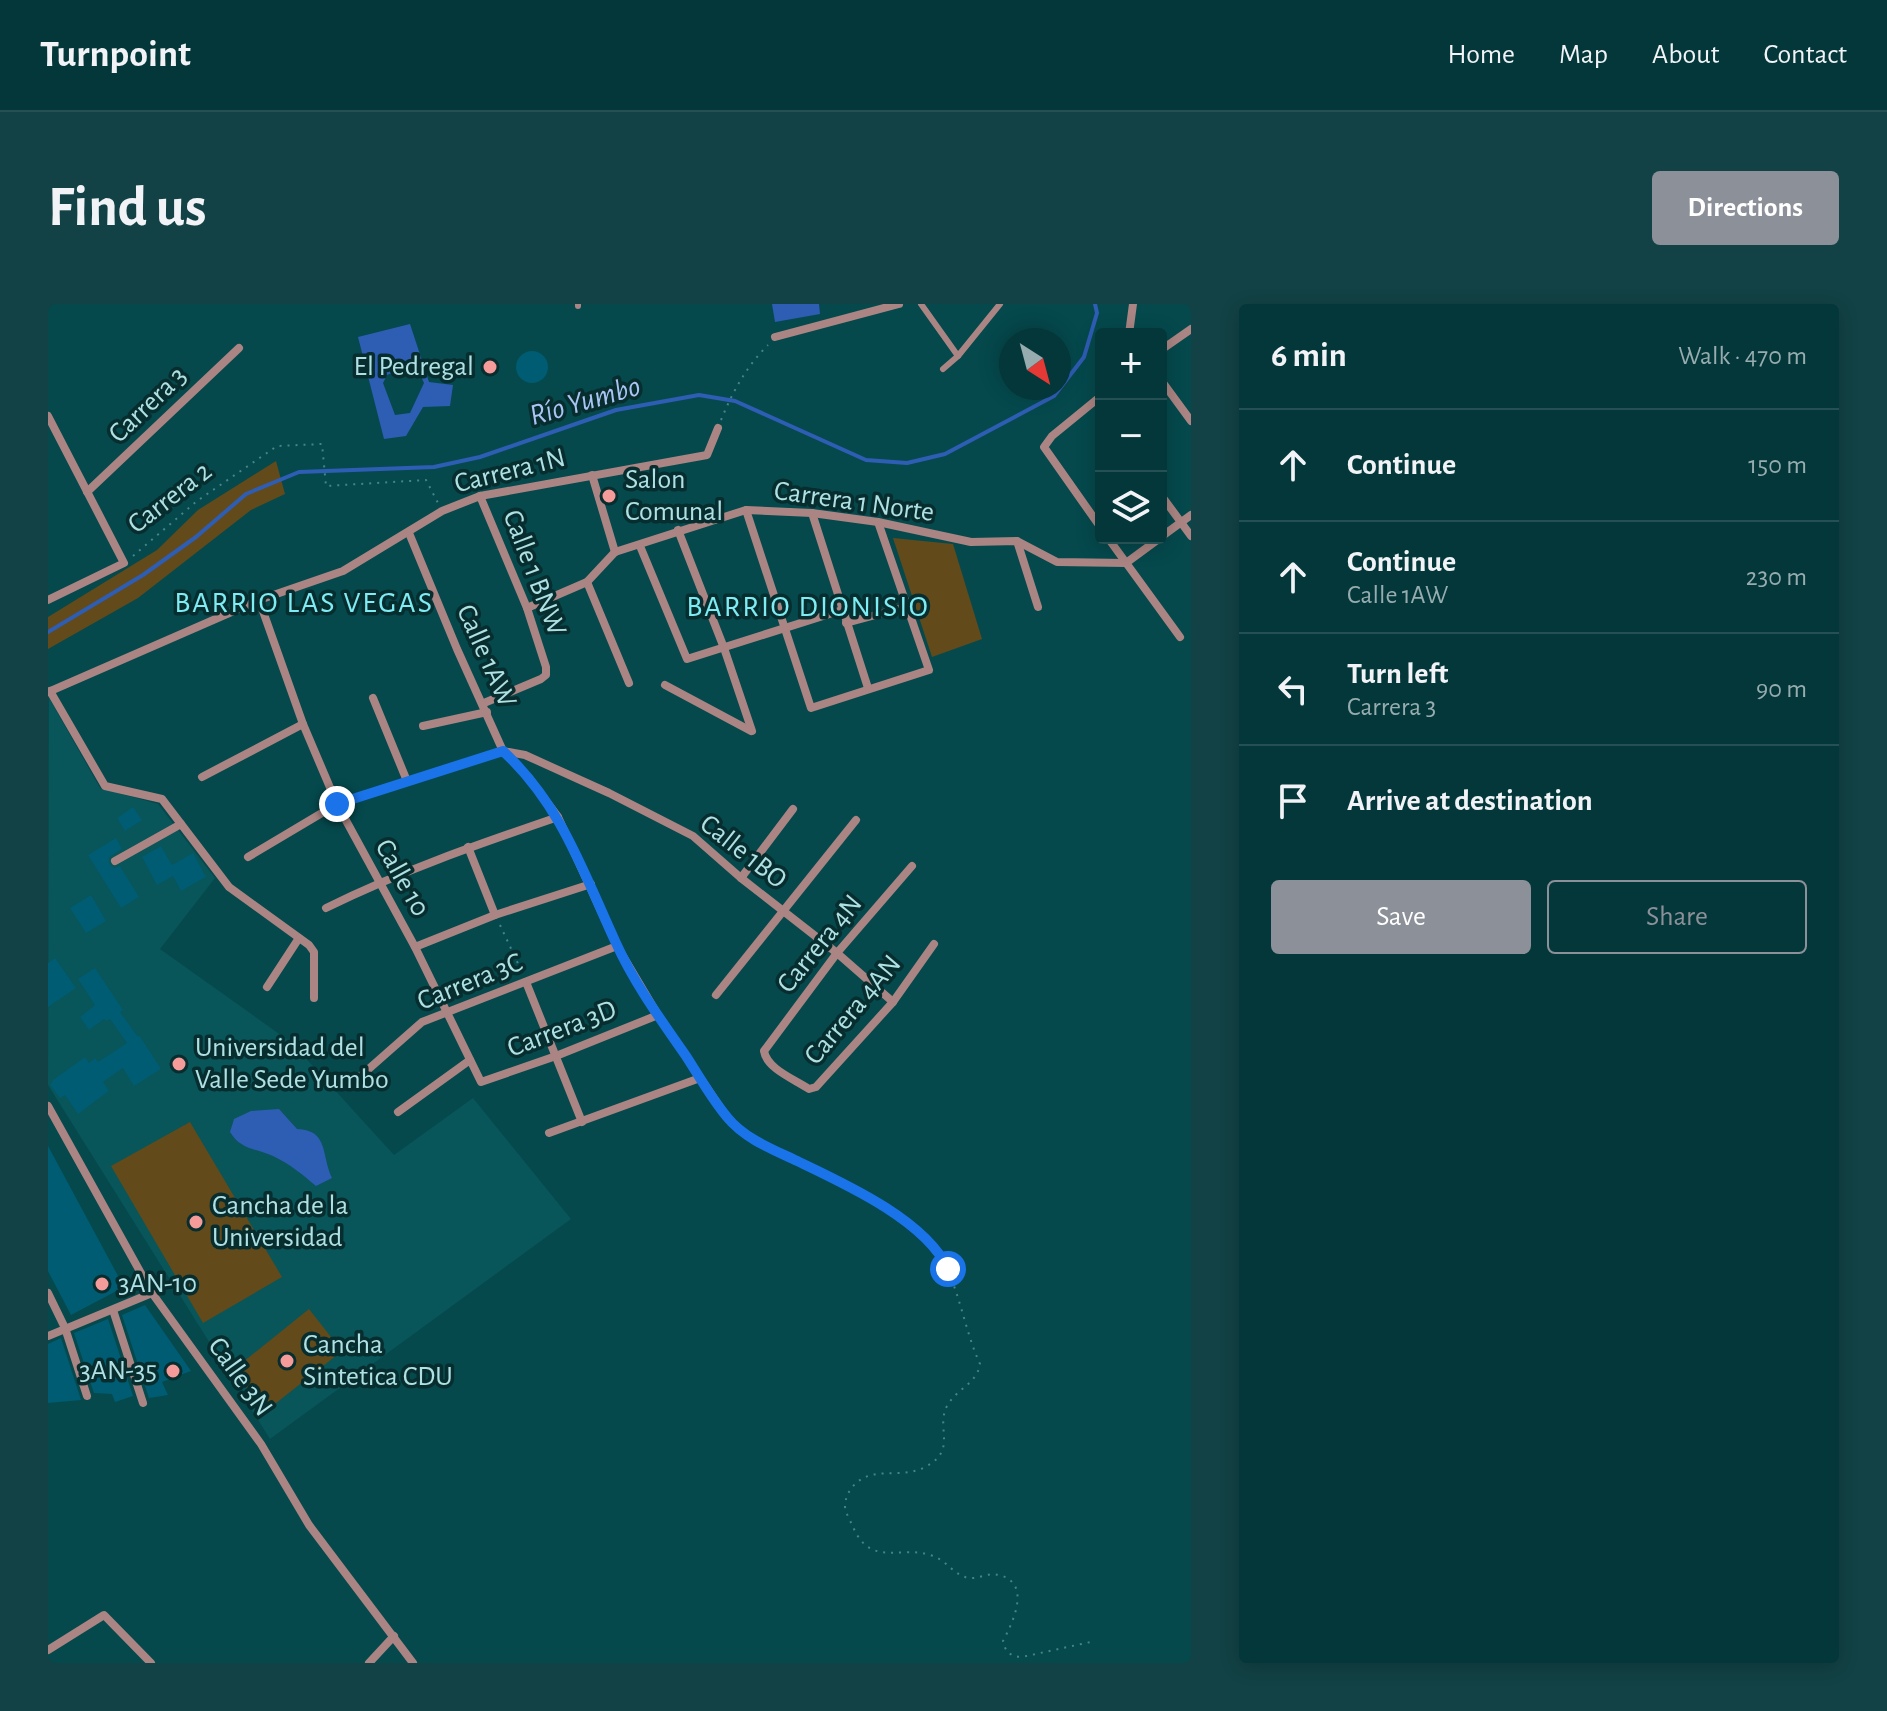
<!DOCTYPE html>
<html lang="en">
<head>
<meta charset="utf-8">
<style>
  body { margin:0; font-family:"Alegreya Sans",sans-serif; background:#124245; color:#f1f3f6 }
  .controls { position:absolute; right:24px; top:24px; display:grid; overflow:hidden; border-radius:8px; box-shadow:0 4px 20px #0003 }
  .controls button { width:72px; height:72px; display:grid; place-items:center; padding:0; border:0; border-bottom:2px solid #255154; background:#04373a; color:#f1f3f6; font:40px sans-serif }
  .compass { position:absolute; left:951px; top:24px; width:72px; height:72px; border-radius:50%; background:#04373a; box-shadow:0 4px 20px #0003; rotate:144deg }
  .stop { position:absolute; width:24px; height:24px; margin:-18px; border:6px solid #1a73e8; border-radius:50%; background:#fff }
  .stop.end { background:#1a73e8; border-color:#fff; box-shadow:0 2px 8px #0008 }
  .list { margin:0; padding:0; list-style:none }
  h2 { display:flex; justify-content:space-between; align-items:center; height:104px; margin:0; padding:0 32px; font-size:34px }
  h2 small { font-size:26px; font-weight:400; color:#97acaf }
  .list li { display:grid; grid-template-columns:52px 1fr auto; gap:24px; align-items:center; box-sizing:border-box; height:112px; padding:0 32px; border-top:2px solid #255154 }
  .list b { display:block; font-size:30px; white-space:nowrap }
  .list p { margin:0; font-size:26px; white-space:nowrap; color:#97acaf }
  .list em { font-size:26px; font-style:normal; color:#97acaf }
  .actions { display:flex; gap:16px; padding:24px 32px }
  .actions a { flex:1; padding:18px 0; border:2px solid #8c9099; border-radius:8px; text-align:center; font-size:28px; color:#8c9099 }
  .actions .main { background:#8c9099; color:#fff }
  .icon { flex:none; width:44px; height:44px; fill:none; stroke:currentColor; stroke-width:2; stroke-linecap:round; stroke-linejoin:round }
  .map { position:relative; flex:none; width:1143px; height:1359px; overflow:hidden; border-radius:8px }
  header { display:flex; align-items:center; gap:48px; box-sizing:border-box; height:112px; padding:0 40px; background:#04373a; border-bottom:2px solid #255154 }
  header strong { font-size:38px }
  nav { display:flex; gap:44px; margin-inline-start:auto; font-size:28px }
  .intro { display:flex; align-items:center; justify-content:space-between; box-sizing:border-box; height:192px; padding:0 48px }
  h1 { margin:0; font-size:56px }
  .button { padding:20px 36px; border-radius:8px; background:#8c9099; color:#fff; font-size:28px; font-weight:700 }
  main { display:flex; gap:48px; padding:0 48px }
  aside { flex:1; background:#04373a; border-radius:8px; box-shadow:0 4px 20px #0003 }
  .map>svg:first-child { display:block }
</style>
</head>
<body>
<header>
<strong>Turnpoint</strong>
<nav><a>Home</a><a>Map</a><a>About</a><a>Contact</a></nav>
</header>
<div class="intro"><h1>Find us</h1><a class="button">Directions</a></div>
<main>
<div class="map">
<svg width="1143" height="1359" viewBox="0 0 1143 1359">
  <rect width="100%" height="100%" fill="#05494d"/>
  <polygon fill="#08555a" points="1,394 52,484 110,500 167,574 112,645 244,739 346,851 425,794 523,915 222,1135 0,781"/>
  <g fill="#634a1a">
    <polygon points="228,157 237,190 203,206 90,294 0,345 0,313 109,246 150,206"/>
    <polygon points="845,234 905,240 934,335 884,353"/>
    <polygon points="142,818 234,973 155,1019 63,862"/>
    <polygon points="261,1005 294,1047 218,1107 185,1066"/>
  </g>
  <g fill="#2e5db4" fill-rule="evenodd">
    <polygon points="724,0 771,0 772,10 727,18"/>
    <path d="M362 20 381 78 405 81 402 102 375 103 358 132 336 135 310 33ZM363 62 370 66 376 79 362 109 347 111 335 79 339 71Z"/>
    <path d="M231 805 249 825C281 826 273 851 284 874L268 882C255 871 242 860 225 852 207 844 193 846 182 828L186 815 203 807Z"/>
  </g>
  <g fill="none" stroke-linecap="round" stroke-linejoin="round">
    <polyline stroke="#2e5db4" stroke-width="4" points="0,328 95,271 148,233 198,190 251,168 386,163 432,153 568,106 651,91 687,97 818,156 859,159 897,150 1006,92 1036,53 1049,9 1047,0"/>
  </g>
  <g fill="#005c72">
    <circle cx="484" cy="63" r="16"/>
    <polygon points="85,503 94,516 77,527 69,514"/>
    <polygon points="68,534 74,545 61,553 61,560 66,564 72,562 91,593 73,604 40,551"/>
    <polygon points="113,542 124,561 145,549 158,573 133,587 125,572 109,581 94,553"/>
    <polygon points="43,591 58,617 38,629 22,604"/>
    <polygon points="7,654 28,684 0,703 0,659"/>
    <polygon points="47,664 75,706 72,708 90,733 91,731 113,765 86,782 75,764 55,778 61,787 30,810 17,791 12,794 2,781 5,776 37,753 41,759 47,754 50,758 79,739 62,715 58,717 56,715 41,726 32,713 47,701 30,675"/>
    <polygon points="0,842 76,983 23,1011 0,967"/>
    <polygon points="97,1001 143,1067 114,1078 120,1091 101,1094 74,1011"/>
    <polygon points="60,1015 85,1092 67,1098 64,1090 46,1089 26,1029"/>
    <polygon points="13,1034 33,1096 0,1099 0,1040"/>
  </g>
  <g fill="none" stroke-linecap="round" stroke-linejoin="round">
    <g stroke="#478487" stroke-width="2" stroke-dasharray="2 6" stroke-linecap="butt">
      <path d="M673 116C685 87 698 63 720 41"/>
      <polyline points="85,252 149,197 229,142 274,140 278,182 378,176 390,199"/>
      <polyline points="452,621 473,666"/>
      <path d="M687 820 706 836 779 871 878 933C910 966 913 1019 932 1060 929 1080 908 1085 899 1102 887 1125 911 1147 875 1164 850 1176 821 1159 802 1186 799 1191 797 1196 797 1203 798 1210 803 1218 806 1225 824 1264 854 1240 885 1252 899 1257 907 1272 921 1274 931 1275 940 1268 951 1271 984 1279 965 1318 955 1337 957 1348 963 1353 974 1353L1047 1337"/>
    </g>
    <g stroke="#aa8583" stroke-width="6">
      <polyline points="530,0 530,2"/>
      <polyline points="873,0 910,52"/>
      <polyline points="895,65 910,52 952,0"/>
    </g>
    <g stroke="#aa8583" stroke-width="8">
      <polyline points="1081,30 1085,0"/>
      <polyline points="727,33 851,0"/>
      <polyline points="1113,46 1143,25"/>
      <polyline points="1113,76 1143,117"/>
      <polyline points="1053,92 1004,132 996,143 1053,224"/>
      <polyline points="0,112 76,259 0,296"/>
      <polyline points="544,171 567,248"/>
      <polyline points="39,188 191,44"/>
      <polyline points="1113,191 1143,232"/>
      <polyline points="432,192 479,304 498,363 498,371 493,375 436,399"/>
      <polyline points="698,206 763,404 881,366 830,218"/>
      <polyline points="764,209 820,384"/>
      <polyline points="630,226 676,344 704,427"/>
      <polyline points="361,229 409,345 455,447 481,474 510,513 569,642 610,711 680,815"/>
      <polyline points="1113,233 1143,211"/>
      <polyline points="1060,234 1132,333"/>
      <polyline points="969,237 990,303"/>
      <polyline points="592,242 639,355 794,306"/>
      <polyline points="567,248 698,206 764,209 830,218 923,238 969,237 1009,258 1078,259 1112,234"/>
      <polyline points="539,278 581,379"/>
      <polyline points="211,296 255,420 289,500 367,643 433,778 508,752 610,711"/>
      <polyline points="479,304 539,278 567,248"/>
      <polyline points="798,319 861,302"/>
      <polyline points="617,381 703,427"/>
      <polyline points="2,387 57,482 114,495 181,583 261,641 266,648 266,694"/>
      <polyline points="0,388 211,296 295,267 394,207 432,192 659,151 670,124"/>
      <polyline points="325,394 359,477"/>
      <polyline points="375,422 439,408"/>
      <polyline points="154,473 255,420"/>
      <polyline points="420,543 447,611"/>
      <polyline points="200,553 289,500 455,447 477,451 561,489 645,532 693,574 789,649 845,698"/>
      <polyline points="67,557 133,520"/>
      <path d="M864 562 789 649 716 747C719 765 746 775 761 785L768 783 845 698 886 640"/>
      <polyline points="693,574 745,505"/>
      <path d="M278 604C353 567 431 540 510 513"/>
      <polyline points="367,643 447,611 543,580"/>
      <polyline points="478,678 534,818"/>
      <polyline points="219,683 251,634"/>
      <polyline points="668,691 808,516"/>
      <polyline points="307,777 374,718 569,642"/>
      <polyline points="0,802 104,989 213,1140 261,1221 365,1359"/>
      <polyline points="350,808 422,756"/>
      <polyline points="501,829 652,774"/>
      <polyline points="0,989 17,1024 39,1092"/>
      <polyline points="65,1006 95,1099"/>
      <polyline points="0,1032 104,989"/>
      <polyline points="0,1346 56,1311 103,1359"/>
      <polyline points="321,1359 346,1332"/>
    </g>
  </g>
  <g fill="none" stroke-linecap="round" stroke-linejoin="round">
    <path stroke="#1a73e8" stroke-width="10" d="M289 500 455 447C514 502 535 568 568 639 586 679 613 716 638 752 651 772 663 794 679 813 695 833 721 844 745 855 793 878 877 915 900 965"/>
  </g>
  <g fill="#f59b99" stroke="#072d2f" stroke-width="3">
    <circle cx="442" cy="63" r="8"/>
    <circle cx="561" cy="192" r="8"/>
    <circle cx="131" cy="760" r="8"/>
    <circle cx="148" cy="918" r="8"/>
    <circle cx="54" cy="980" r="8"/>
    <circle cx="239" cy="1057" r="8"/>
    <circle cx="125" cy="1067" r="8"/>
  </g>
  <g text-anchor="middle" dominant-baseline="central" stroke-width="7" stroke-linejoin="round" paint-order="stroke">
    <g font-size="28" fill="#afe0e3" stroke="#072d2f" text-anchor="start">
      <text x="426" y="63" text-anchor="end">El Pedregal</text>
      <text x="577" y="176">Salon<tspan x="577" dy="32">Comunal</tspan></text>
      <text x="147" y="744">Universidad del<tspan x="147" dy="32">Valle Sede Yumbo</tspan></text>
      <text x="164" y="902">Cancha de la<tspan x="164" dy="32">Universidad</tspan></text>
      <text x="70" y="980">3AN-10</text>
      <text x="255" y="1041">Cancha<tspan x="255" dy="32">Sintetica CDU</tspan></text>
      <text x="109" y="1067" text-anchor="end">3AN-35</text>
    </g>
    <g font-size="28" fill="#afe0e3" stroke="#072d2f">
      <text transform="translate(100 101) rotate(-44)">Carrera 3</text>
      <text transform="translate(462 167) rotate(-14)">Carrera 1N</text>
      <text transform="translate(122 194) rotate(-38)">Carrera 2</text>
      <text transform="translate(806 198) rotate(8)">Carrera 1 Norte</text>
      <text transform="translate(486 269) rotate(69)">Calle 1 BNW</text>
      <text transform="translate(438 352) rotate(66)">Calle 1AW</text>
      <text transform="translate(695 548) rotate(38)">Calle 1BO</text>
      <text transform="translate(354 574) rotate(61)">Calle 10</text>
      <text transform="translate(772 640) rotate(-51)">Carrera 4N</text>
      <text transform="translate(422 678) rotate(-22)">Carrera 3C</text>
      <text transform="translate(805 706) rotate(-50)">Carrera 4AN</text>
      <text transform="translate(514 725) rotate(-21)">Carrera 3D</text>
      <text transform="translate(192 1073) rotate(54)">Calle 3N</text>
    </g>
    <g font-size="30" font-style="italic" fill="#aac5f3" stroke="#072d2f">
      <text transform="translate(537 97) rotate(-16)">Río Yumbo</text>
    </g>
    <g font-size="30" letter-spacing="2" fill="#7eecf3" stroke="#072d2f">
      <text x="256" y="299">BARRIO LAS VEGAS</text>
      <text x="760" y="303">BARRIO DIONISIO</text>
    </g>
  </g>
</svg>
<div class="controls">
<button>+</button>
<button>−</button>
<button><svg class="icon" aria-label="layers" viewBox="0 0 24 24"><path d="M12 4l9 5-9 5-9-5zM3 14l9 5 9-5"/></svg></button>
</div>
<svg class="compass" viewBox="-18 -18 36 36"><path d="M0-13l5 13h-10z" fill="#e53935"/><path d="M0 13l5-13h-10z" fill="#97acaf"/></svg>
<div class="stop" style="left:900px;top:965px"></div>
<div class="stop end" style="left:289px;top:500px"></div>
</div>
<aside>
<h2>6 min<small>Walk · 470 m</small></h2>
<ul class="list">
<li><svg class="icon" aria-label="ahead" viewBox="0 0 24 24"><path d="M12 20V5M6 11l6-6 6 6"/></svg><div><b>Continue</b></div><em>150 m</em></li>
<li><svg class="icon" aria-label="ahead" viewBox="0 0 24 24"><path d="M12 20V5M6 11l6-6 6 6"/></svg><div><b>Continue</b><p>Calle 1AW</p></div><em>230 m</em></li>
<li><svg class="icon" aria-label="left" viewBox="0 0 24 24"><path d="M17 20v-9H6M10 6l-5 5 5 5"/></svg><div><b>Turn left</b><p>Carrera 3</p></div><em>90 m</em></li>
<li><svg class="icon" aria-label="arrive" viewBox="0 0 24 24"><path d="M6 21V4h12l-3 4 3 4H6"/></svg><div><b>Arrive at destination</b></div></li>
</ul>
<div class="actions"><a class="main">Save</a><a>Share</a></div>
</aside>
</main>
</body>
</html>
